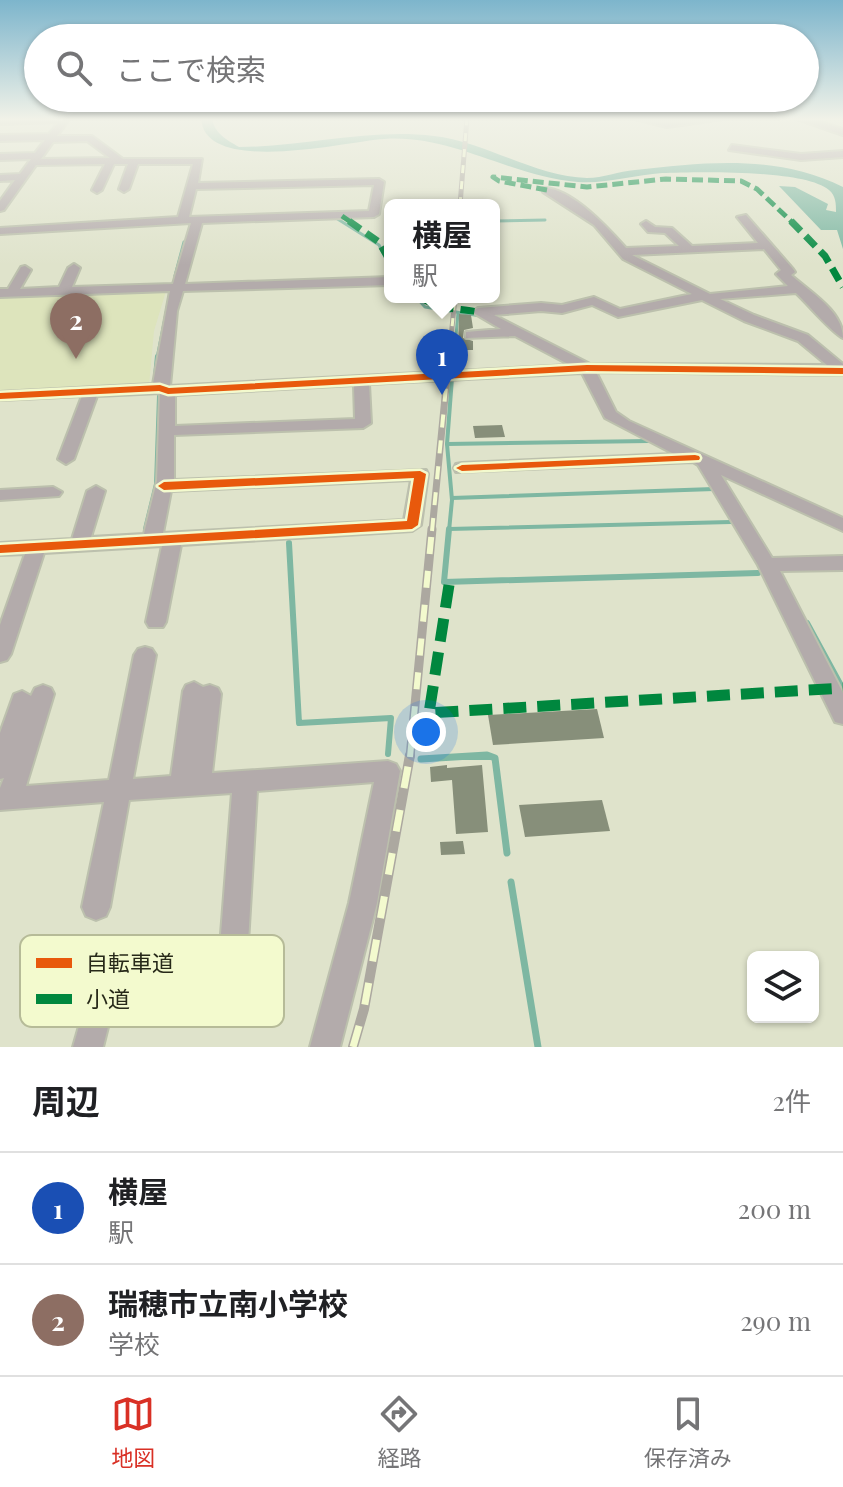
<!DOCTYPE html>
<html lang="ja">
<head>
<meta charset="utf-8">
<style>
  body { margin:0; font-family:"Playfair Display","Noto Sans JP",serif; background:#f6f6f6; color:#202124 }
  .controls { position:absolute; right:24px; bottom:24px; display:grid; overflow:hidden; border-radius:12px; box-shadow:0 2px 6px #0004 }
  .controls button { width:72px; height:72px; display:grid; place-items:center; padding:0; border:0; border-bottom:2px solid #e0e0e0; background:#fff; color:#202124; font:40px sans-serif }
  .you { position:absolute; left:426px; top:732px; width:28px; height:28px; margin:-20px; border:6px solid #fff; border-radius:50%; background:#1a73e8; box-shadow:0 0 0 12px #1a73e833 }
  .badge { display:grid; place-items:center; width:52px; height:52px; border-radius:50%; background:#d93025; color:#fff; font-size:26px; font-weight:700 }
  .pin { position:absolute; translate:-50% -66px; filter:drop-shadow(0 2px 4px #0008) }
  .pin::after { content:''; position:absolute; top:42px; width:28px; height:24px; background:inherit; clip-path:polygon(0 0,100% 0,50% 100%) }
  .popup { position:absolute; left:384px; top:199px; width:116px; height:104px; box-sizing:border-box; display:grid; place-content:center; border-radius:12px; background:#fff; filter:drop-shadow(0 2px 6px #0005); font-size:26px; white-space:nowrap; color:#757577 }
  .popup b { font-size:30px; color:#202124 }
  .popup::after { content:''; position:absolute; left:50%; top:100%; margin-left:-16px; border:16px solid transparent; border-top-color:#fff }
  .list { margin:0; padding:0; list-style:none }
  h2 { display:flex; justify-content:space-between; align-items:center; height:104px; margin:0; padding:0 32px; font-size:34px }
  h2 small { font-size:26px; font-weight:400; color:#757577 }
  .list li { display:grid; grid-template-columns:52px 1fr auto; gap:24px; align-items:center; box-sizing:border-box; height:112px; padding:0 32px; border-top:2px solid #e0e0e0 }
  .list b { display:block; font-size:30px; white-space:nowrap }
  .list p { margin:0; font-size:26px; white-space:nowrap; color:#757577 }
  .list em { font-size:26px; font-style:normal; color:#757577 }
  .icon { flex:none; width:44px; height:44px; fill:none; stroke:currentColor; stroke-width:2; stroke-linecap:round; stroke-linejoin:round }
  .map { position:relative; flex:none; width:843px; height:1047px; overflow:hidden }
  .search { position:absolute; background:#fff; box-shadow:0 2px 6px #0004; left:24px; right:24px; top:24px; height:88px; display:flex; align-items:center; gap:20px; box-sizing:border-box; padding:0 28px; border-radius:44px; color:#757577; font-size:30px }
  .sheet { height:328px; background:#fff }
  nav { display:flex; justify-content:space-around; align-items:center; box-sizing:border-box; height:112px; border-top:2px solid #e0e0e0; background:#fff; font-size:22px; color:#757577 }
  nav a { display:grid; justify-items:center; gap:4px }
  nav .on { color:#d93025 }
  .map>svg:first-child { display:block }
</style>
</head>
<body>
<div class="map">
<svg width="843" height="1047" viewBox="0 0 843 1047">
  <rect width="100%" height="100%" fill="#dfe3cb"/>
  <polygon fill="#dde4bc" points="166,291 154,331 149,386 0,394 0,295"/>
  <path fill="#7eb7a2" d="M201 118H212C214 133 227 140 239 147 305 147 368 128 434 136 483 141 536 177 587 178 603 178 619 171 635 170 707 162 775 154 843 187V249L837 230H821L779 186 795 187 828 204 826 210 836 212C836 204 836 196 829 190 804 169 696 172 662 173 634 175 606 184 578 182 511 177 452 134 384 139 348 141 204 177 201 118Z"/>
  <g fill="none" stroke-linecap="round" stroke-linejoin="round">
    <g stroke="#7eb7a2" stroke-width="3">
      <polyline points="336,218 379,245 390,267"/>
      <polyline points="494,221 545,220"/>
      <polyline points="175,276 184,242"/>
      <polyline points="416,297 425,307 481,316"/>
      <polyline points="157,358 169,298"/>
      <polyline points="454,358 458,313"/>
    </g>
    <g stroke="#7eb7a2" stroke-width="4">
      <polyline points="453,372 454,356"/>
      <polyline points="155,376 157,356"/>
      <polyline points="447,444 649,441"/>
      <polyline points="452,498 714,489"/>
      <polyline points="145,529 156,484 159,396"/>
      <polyline points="449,529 731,522"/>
      <polyline points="449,531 452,500 447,444 452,378"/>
    </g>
    <g stroke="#7eb7a2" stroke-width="6">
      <polyline points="449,529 444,582 758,573"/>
      <polyline points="289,543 299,723 391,718 388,754"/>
      <polyline points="807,623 843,689"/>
      <polyline points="460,757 491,757"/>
    </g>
    <g stroke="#7eb7a2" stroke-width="7">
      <polyline points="421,759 487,755 495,758 507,853"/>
      <polyline points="511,882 538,1047"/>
    </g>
  </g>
  <g fill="#878f7a">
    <polygon points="459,314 471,315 473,328 464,330 463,338 473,341 473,350 458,350"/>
    <polygon points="502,425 505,437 475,438 473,426"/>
    <polygon points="597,709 604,738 493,745 488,715"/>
    <polygon points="447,765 447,768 482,765 488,832 456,834 452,780 431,782 430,767"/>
    <polygon points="602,800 610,831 525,837 519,805"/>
    <polygon points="463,841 465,854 441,855 440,842"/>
  </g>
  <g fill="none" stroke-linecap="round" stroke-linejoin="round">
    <defs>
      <g id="street">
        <path d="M0 118H70L57 136H92L123 159H202L198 183 379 179 384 182 379 214 374 217 202 223 185 284 390 277V285L183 291 177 311 170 386 570 365 515 336 466 338V332L501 329 472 312 478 308 541 303 562 305 594 297 620 309 692 294 623 259 594 225 543 192V188C571 187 609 229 626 248L679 246 665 233 648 232 641 224 646 221 655 227 672 228 692 246 758 243 737 217 746 215 793 269 795 272 791 275C810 292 843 311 843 338 831 332 808 304 796 293L720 299 754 315 808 335 843 364V375L596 372 616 412 629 421 843 518V531L721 475 772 558 843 556V570L780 571 843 693V724L835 722 758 565 698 465 693 462 456 472 454 468 456 464 462 463 674 454 605 418 582 373 369 384 371 423 363 428 174 435V480L426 470 428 474 421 525 412 531 181 545 166 622 163 627H149L146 622 162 546 44 553 11 654 7 660 0 662V625L25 554 0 555V543L72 539 87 491 96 486 105 491 91 537 144 534 157 481 160 393 97 396 74 459 66 464 58 459 82 396 0 400V392L153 384 170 291 0 297V289H8L21 267 25 266 31 270 20 289 59 287 68 268 74 264 80 268 72 287 173 284 191 223 0 234V228L178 217 193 164H138L129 189 124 192 119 189 128 164H114L102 190 97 193 92 190 105 164 36 165 4 210 0 211V201L15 180 0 181V175L20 174 31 159 0 160V154L35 153 45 140 0 141V135L49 134 59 122 0 124ZM87 141 110 158 41 159 53 142ZM374 185 369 211 189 217 196 189ZM764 249 781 270 776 274 788 286 710 294 632 255ZM702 300 744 321 798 341 827 365 590 364 494 315 541 311 562 313 592 305 618 317ZM354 385 355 419 175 426V395ZM411 480 404 520 163 533 171 491Z"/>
        <polygon points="630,118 667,121 731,118 667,127"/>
        <polygon points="794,118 808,118 843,129 843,135"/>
        <polygon points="732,145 801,154 843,151 843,157 801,160 729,150"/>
        <polygon points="53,487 62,492 59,496 0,500 0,490"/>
        <polygon points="145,647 152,649 156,655 133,779 171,776 183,691 186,685 194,682 203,687 210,685 218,688 221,694 212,773 388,761 396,764 400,771 377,903 340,1047 310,1047 349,903 374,782 257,791 247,960 243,970 233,974 223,970 219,960 232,793 129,800 110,907 106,916 96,920 86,916 82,907 104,802 0,810 0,788 4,778 0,779 0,733 14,694 22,691 31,696 35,688 43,685 51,688 54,694 26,786 109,780 134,655 138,649"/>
        <polygon points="102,976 112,981 117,991 103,1047 73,1047 92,981"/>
      </g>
    </defs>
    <use href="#street" stroke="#bcc0ad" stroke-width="4"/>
    <use href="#street" fill="#b3abab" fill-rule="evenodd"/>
    <defs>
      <g id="rail-far3">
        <polyline points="460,205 467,118"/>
        <polyline points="449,358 455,297"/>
      </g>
      <polyline id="rail-far2" points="432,531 449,356"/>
      <polyline id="rail-far1" points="410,757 432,529"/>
      <polyline id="rail" points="353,1047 364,1009 410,755"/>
    </defs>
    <use href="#rail-far3" stroke="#aca8a0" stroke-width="5"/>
    <use href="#rail-far2" stroke="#aca8a0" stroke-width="7"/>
    <use href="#rail-far1" stroke="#aca8a0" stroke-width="9"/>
    <use href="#rail" stroke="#aca8a0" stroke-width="10"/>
    <use href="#rail-far3" stroke="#f3face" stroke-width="3" stroke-dasharray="8" stroke-linecap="butt"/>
    <use href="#rail-far2" stroke="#f3face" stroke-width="4" stroke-dasharray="13" stroke-linecap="butt"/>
    <use href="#rail-far1" stroke="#f3face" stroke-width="6" stroke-dasharray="17" stroke-linecap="butt"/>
    <use href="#rail" stroke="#f3face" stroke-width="7" stroke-dasharray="22" stroke-linecap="butt"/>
    <g stroke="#00873e" stroke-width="5" stroke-dasharray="11 5" stroke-linecap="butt">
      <polyline points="547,190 499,181 493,177 587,187 666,179 741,181 757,189 793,223"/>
      <polyline points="342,216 352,223"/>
    </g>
    <g stroke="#00873e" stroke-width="7" stroke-dasharray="14 7" stroke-linecap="butt">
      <polyline points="349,221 379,242 390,261"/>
      <polyline points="791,221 825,256 843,287"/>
      <path d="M421 297C437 310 458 308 478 312"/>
    </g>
    <polyline stroke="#00873e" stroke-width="11" stroke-dasharray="23 11" stroke-linecap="butt" points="449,585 429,713 843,688"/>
    <defs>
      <g id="cycleway">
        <polygon points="587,365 843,368 843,374 587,371 168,394 159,391 0,399 0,393 160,385 169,388"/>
        <polygon points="695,455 699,456 700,458 699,460 462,471 456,468 462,465"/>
        <polygon points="420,471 426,474 418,525 412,529 0,553 0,545 407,521 414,478 164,490 158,486 164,482"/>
      </g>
    </defs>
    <use href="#cycleway" stroke="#f3face" stroke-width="5"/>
    <use href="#cycleway" fill="#e8590c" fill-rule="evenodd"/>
  </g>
  <linearGradient id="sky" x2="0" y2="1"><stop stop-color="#7db5cc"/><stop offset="0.45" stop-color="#f1f2e8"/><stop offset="1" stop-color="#f1f2e8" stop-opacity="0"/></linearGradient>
  <rect width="843" height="265" fill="url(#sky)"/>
  <rect x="20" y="935" width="264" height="92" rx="12" fill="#f3face" stroke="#b6bb98" stroke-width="2"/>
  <rect x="36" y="958" width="36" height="10" fill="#e8590c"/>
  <rect x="36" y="994" width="36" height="10" fill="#00873e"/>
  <g font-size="22" fill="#272919">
    <text x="86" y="971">自転車道</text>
    <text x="86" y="1007">小道</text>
  </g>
</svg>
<div class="controls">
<button><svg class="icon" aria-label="layers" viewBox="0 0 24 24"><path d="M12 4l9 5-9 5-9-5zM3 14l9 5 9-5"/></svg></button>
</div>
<div class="you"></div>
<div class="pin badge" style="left:442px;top:395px;background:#1a4fb4">1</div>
<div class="popup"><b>横屋</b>駅</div>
<div class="pin badge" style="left:76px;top:359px;background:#8d6e63">2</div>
<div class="search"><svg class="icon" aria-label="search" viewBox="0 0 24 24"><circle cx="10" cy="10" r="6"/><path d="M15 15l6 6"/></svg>ここで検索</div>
</div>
<section class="sheet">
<h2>周辺<small>2件</small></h2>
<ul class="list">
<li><span class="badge" style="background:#1a4fb4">1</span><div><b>横屋</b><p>駅</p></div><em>200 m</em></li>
<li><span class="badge" style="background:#8d6e63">2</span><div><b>瑞穂市立南小学校</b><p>学校</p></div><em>290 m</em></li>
</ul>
</section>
<nav>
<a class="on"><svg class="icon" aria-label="map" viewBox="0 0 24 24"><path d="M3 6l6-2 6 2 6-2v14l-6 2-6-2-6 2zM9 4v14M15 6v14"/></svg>地図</a>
<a><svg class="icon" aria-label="directions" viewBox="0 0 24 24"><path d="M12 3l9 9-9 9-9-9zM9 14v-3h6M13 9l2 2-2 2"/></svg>経路</a>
<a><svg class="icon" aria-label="saved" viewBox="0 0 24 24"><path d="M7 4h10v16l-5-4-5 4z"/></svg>保存済み</a>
</nav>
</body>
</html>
